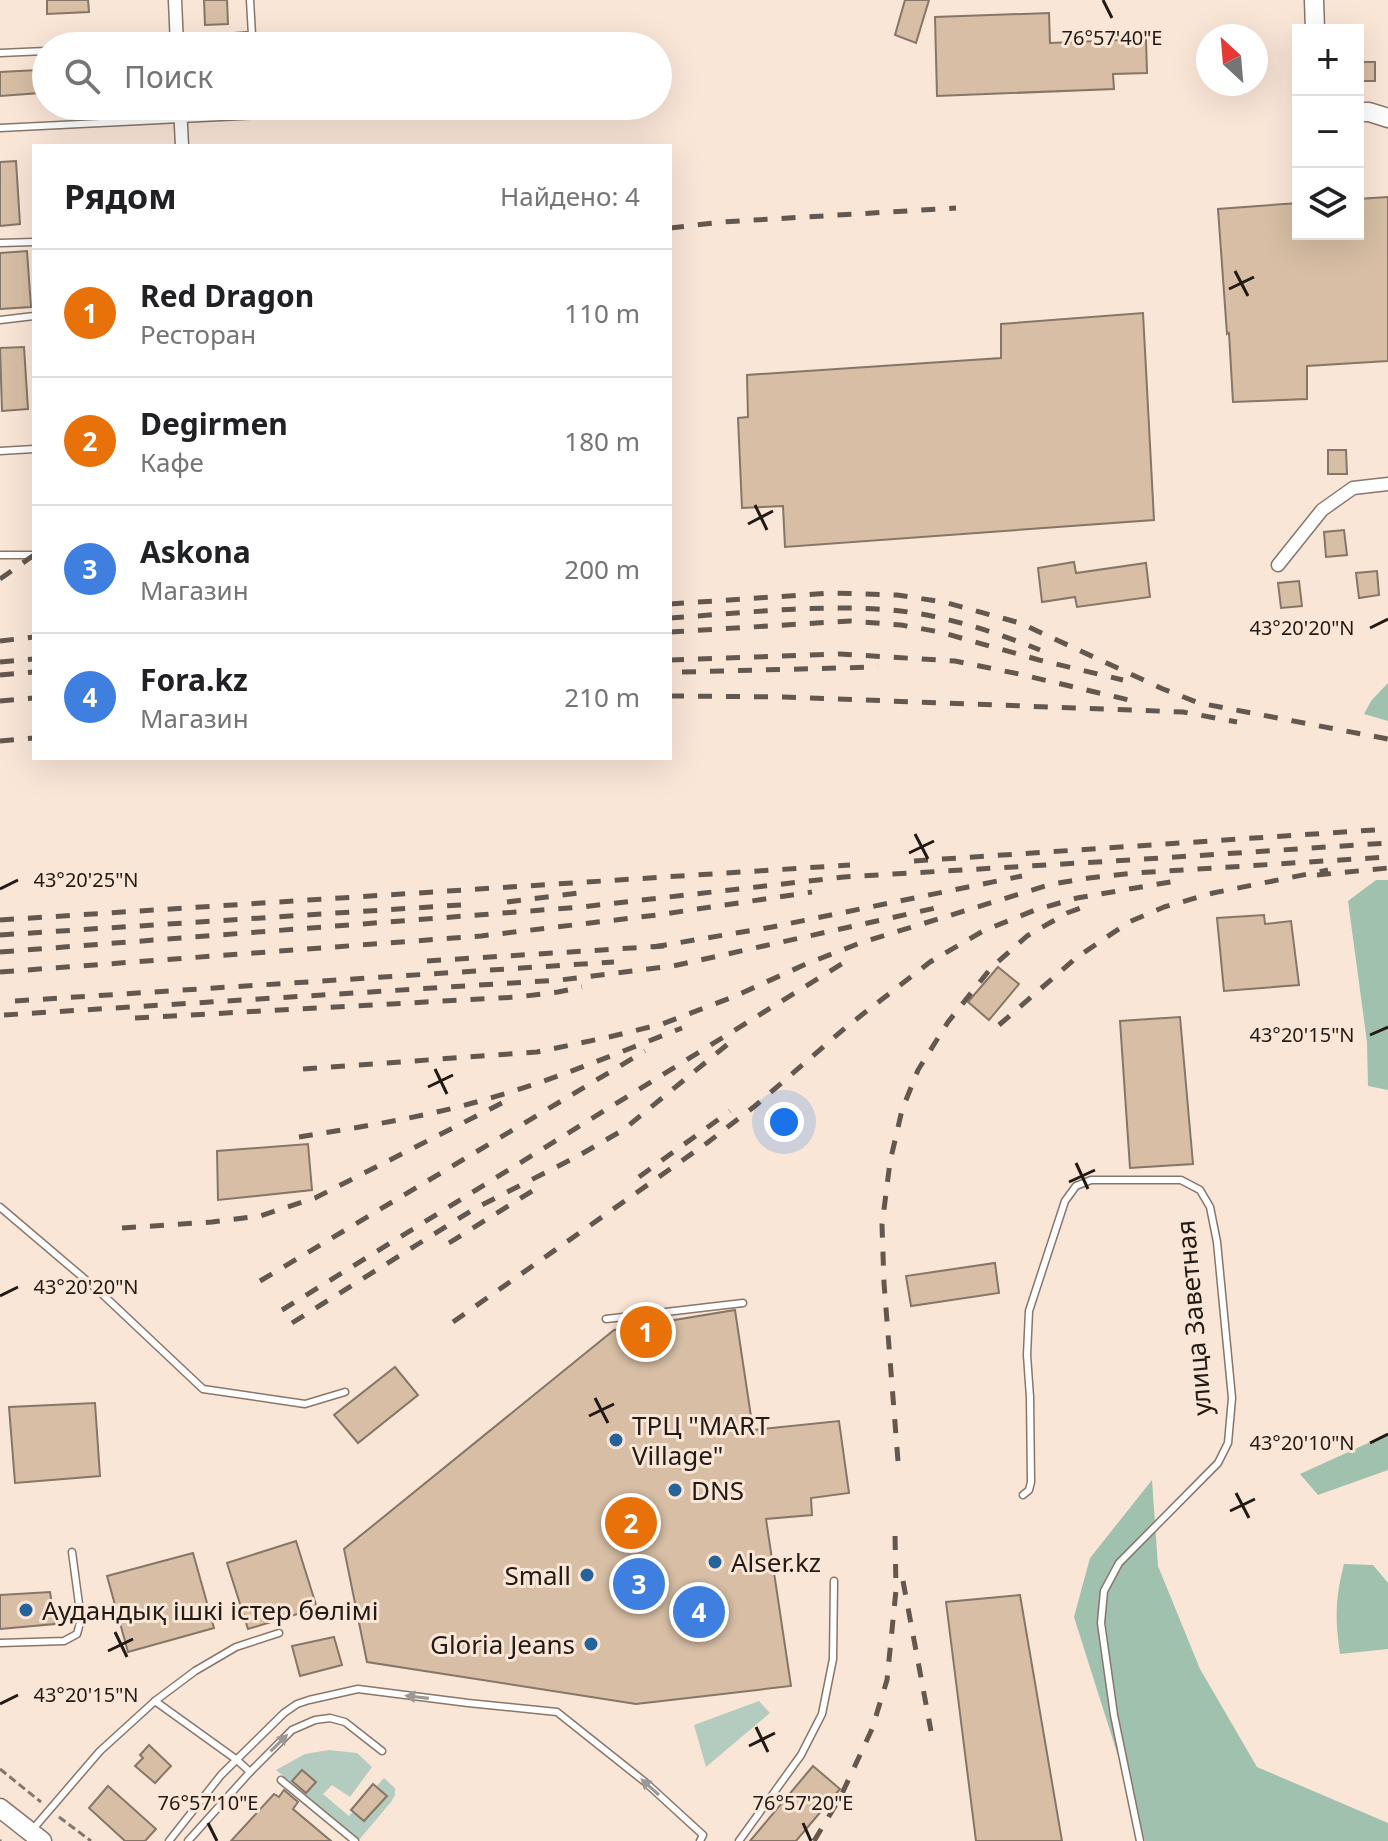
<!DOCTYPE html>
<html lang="ru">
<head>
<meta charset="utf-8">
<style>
  body { margin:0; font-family:"Noto Sans",sans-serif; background:#f6f6f6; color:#202124 }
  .controls { position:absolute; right:24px; top:24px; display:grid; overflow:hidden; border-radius:0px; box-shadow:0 8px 32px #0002 }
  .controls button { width:72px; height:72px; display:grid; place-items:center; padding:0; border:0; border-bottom:2px solid #e0e0e0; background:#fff; color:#202124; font:40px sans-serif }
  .compass { position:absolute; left:1196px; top:24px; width:72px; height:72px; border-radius:50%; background:#fff; box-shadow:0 8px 32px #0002; rotate:334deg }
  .you { position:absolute; left:784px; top:1122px; width:28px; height:28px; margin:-20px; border:6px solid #fff; border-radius:50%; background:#1a73e8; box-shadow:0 0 0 12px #1a73e833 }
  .badge { display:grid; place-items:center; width:52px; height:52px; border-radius:50%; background:#25649b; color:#fff; font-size:26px; font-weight:700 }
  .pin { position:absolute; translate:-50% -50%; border:4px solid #fff; box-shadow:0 2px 8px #0006 }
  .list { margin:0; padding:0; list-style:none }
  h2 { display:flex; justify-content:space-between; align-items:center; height:104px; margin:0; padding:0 32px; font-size:34px }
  h2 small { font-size:26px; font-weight:400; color:#757577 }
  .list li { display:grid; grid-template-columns:52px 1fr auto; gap:24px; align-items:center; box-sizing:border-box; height:128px; padding:0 32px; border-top:2px solid #e0e0e0 }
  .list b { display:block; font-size:30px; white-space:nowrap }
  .list p { margin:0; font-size:26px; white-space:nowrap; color:#757577 }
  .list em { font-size:26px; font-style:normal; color:#757577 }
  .icon { flex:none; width:44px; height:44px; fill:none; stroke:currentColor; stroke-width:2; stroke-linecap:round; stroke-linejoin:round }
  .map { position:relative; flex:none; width:1388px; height:1841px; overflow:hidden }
  .search { position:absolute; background:#fff; box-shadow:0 8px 32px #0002; left:32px; top:32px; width:640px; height:88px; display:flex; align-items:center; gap:20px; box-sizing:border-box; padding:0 28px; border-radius:44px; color:#757577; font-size:30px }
  .panel { position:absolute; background:#fff; box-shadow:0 8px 32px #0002; left:32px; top:144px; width:640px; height:616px; border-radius:0px }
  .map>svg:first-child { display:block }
</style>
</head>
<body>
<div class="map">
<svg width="1388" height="1841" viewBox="0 0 1388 1841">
  <rect width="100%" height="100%" fill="#fae6d7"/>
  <g fill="#b4ccbf">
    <polygon points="759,1701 770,1713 706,1767 694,1725"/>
    <polygon points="329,1750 357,1753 372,1767 350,1797 332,1785 323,1794 349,1816 384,1778 395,1788 395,1795 391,1802 359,1840 276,1770 305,1754"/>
  </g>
  <g fill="#9fc1ae">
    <polygon points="1388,683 1388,721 1364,714 1371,701"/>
    <polygon points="1376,880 1388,880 1388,1090 1368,1086 1367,1042 1348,901"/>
    <polygon points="1388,1434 1388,1470 1318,1495 1300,1474"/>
    <polygon points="1152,1480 1158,1566 1200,1669 1257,1767 1388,1823 1388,1841 1145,1841 1074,1617 1090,1558"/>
    <path d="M1344 1564 1373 1565 1388 1583V1649L1340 1654C1335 1619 1335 1599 1344 1564Z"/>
  </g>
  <g fill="#d7bea5" stroke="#867667" stroke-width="2">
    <polygon points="47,0 88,0 89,12 47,14"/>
    <polygon points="204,0 227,0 228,24 205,25"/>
    <polygon points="905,0 929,0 916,43 895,35"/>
    <polygon points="1049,13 1050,43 1146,39 1147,73 1113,74 1114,89 937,96 935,17"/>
    <rect x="1358" y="62" width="17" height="19"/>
    <polygon points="38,70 40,93 0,96 0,72"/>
    <polygon points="16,161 20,224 0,226 0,162"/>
    <polygon points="1388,197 1388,361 1307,366 1307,399 1233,402 1229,333 1227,334 1218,209 1298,203 1298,234 1358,234 1358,199"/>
    <polygon points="27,251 31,307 0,309 0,253"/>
    <polygon points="1143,313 1154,520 785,547 783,506 742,508 738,418 748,417 747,375 1001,358 1001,324"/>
    <polygon points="24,347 28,409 2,411 0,348"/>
    <polygon points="1328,450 1346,450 1347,474 1328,474"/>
    <polygon points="1344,530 1347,555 1326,557 1324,532"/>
    <polygon points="1074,562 1076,573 1146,563 1150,597 1077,607 1075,597 1042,602 1038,568"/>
    <polygon points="1377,571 1379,595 1359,598 1356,573"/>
    <polygon points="1299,581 1302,606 1281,608 1278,583"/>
    <polygon points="1264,915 1265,924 1291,921 1299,985 1224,991 1217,918"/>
    <polygon points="998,967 1019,984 989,1020 968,1002"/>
    <polygon points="1180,1017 1193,1164 1130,1168 1120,1021"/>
    <polygon points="308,1144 312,1190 218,1200 217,1151"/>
    <polygon points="995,1263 999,1293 911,1306 906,1276"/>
    <polygon points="735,1310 753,1430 839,1421 849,1493 811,1498 812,1515 766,1519 791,1686 636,1704 367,1662 344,1549 614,1330"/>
    <polygon points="395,1367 418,1395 358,1443 334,1415"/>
    <polygon points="95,1403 100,1476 15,1483 9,1407"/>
    <polygon points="296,1541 317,1608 248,1629 227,1563"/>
    <polygon points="193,1553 214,1628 128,1652 107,1576"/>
    <polygon points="50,1592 55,1624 0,1629 0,1595"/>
    <polygon points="1020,1595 1062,1841 976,1841 946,1602"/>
    <polygon points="334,1637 342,1665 300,1676 292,1646"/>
    <polygon points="149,1745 171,1766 155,1783 135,1766 143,1758 140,1755"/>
    <polygon points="813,1766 840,1789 796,1841 750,1841"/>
    <polygon points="302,1770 316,1782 306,1793 292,1781"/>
    <polygon points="373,1784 387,1796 364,1821 351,1810"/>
    <polygon points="108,1786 156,1829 145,1841 125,1841 89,1808"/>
    <polygon points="284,1790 298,1802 293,1809 331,1841 231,1841 274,1794 279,1797"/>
  </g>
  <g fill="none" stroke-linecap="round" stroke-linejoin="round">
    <defs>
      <g id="lane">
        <polyline points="119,46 252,35 250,0"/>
        <polyline points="0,53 46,51"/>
        <polyline points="0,128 259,115"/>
        <polyline points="0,243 34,242"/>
        <polyline points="0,320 34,316"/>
        <polyline points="0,451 34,449"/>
        <polyline points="0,555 34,555"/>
        <polyline points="0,1207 100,1292 203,1389 305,1404 345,1392"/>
        <polyline points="606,1319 743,1303"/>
        <polyline points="1023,1495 1029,1490 1031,1482 1030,1397 1027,1355 1029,1311 1065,1201 1076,1186 1091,1180 1181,1180 1200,1190 1210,1207 1217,1242 1232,1398 1228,1443 1218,1463 1119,1563 1104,1591 1101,1623 1114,1715 1140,1841"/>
        <polyline points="0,1643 64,1641 77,1634 81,1619 72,1552"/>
        <polyline points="155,1701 237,1760 250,1772"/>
        <polyline points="281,1780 355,1841"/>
        <polyline points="33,1829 100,1751 155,1701 195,1671 236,1647 279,1633"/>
        <polyline points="169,1841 221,1775 284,1713 297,1704 309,1700 358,1689 468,1703 557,1712 645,1782 703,1835 700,1841"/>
        <polyline points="188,1841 250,1772 292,1730 315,1720 330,1718 345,1722 382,1751"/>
        <polyline points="739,1841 801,1755 822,1714 833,1659 834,1581"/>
      </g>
      <g id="street">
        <polyline points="175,0 177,46"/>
        <polyline points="180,106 182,146"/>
        <polyline points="1278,565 1322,510 1353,488 1388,484"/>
      </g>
      <g id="secondary">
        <polyline points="1314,0 1315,30"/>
        <polyline points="1358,112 1369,112 1388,118"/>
        <polyline points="0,1808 42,1841"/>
      </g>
    </defs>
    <use href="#lane" stroke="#89766a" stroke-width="9"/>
    <use href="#street" stroke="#89766a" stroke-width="15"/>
    <use href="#secondary" stroke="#89766a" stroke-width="21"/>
    <g stroke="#84776e" stroke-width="3" stroke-dasharray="8 4" stroke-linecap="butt">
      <polyline points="0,1769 41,1802"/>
      <polyline points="59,1817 91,1841"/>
      <polyline points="0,1840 1,1841"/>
    </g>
    <use href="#lane" stroke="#fff" stroke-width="6"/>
    <use href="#street" stroke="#fff" stroke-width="12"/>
    <use href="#secondary" stroke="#fff" stroke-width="18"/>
    <g stroke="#635850" stroke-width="5" stroke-dasharray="14 14" stroke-linecap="butt">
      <polyline points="670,228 722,222 956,208"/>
      <polyline points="0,579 34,555"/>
      <polyline points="670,604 832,593 897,595 944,602 1020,623 1163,689 1199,703 1388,739"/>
      <path d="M670 618C743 613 818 604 892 610 943 615 993 631 1040 650"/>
      <polyline points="670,632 850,621 901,625 940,632 1039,660 1123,680"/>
      <polyline points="0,641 34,637"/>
      <polyline points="670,660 840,654 955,661 1019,674 1133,701"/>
      <polyline points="0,662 34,659"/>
      <polyline points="682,672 878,667"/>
      <polyline points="0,675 34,672"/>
      <polyline points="670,696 784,697 1183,712 1237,722"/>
      <polyline points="0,701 34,698"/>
      <polyline points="0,741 34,738"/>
      <polyline points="914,861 1388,829"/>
      <polyline points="1317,875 1388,868"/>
      <polyline points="507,902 586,892"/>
      <polyline points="0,920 850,865"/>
      <polyline points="0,935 475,904"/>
      <polyline points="653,947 772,927 1022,876"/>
      <polyline points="0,952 581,907 844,877 1130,860 1388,843"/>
      <polyline points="427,961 664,946"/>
      <polyline points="0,972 481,936 657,915 812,892"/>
      <polyline points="15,1001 614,962"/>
      <polyline points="4,1015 560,980 673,966 940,907"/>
      <polyline points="135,1018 517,997 558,992 582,987"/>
      <polyline points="999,1025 1076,958 1129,922 1164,907 1213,893 1328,870"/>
      <polyline points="303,1069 537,1052 609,1037 662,1024 733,997 806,964 860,943 1052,884 1089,878 1135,873 1388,857"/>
      <path d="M299 1137C359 1127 421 1118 480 1101 549 1082 615 1054 682 1028"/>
      <polyline points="639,1177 730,1111"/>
      <polyline points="122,1228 212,1222 260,1216 315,1198 504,1102"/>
      <polyline points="449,1243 537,1188"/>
      <polyline points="260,1281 645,1051"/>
      <polyline points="282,1310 853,957"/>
      <polyline points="453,1322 707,1143 755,1106 845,1028 930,962 983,931 1035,910 1077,898 1176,881"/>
      <polyline points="292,1323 474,1209 578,1156 623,1130 728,1044"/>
      <polyline points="898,1461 884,1283 882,1225 890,1162 902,1110 918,1070 948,1022 991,968 1027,936 1067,913 1089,905"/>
      <polyline points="903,1581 931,1731"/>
      <polyline points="814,1841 840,1798 872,1729 887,1680 896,1590 895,1534"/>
    </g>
  </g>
  <defs><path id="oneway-solid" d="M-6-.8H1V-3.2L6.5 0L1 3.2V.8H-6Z" transform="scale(2)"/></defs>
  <g fill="#9b9896">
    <use href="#oneway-solid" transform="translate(417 1697) rotate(-173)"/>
    <use href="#oneway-solid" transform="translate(279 1743) rotate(-45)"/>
    <use href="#oneway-solid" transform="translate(650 1787) rotate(-138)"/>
  </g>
  <path fill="none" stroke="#211a15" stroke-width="3" d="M1103 0 1112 18M1235 271 1248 296M1229 289 1254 277M755 505 767 530M748 524 773 511M1370 628 1388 619M915 834 928 859M909 853 934 841M0 889 18 880M1370 1035 1388 1027M435 1069 447 1094M428 1087 453 1075M1076 1163 1088 1189M1069 1182 1095 1170M0 1296 18 1287M595 1398 608 1423M589 1416 614 1404M1370 1443 1388 1434M1236 1493 1249 1518M1230 1511 1255 1499M115 1632 127 1657M108 1651 133 1639M0 1704 18 1695M756 1727 768 1752M749 1746 775 1733M208 1823 217 1841M803 1823 811 1841"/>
  <g fill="#25649b" stroke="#fae6d7" stroke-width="3">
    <circle cx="616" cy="1440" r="8"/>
    <circle cx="675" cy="1490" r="8"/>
    <circle cx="715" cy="1562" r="8"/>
    <circle cx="587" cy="1575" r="8"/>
    <circle cx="26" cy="1610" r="8"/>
    <circle cx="591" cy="1644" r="8"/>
  </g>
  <g text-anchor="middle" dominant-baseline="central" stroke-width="6" stroke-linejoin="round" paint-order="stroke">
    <g font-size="26" fill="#211a15" stroke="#fae6d7">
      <text transform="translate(1193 1318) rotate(-95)">улица Заветная</text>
    </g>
    <g font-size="26" fill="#211a15" stroke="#fae6d7" text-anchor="start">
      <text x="632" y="1425">ТРЦ "MART<tspan x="632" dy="30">Village"</tspan></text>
      <text x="691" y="1490">DNS</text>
      <text x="731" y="1562">Alser.kz</text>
      <text x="571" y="1575" text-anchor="end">Small</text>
      <text x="42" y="1610">Аудандық ішкі істер бөлімі</text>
      <text x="575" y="1644" text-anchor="end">Gloria Jeans</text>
    </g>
  </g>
  <g font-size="20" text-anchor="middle" fill="#211a15" stroke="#fae6d7" stroke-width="6" stroke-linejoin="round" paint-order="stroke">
    <text x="1112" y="45">76°57'40"E</text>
    <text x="1302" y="635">43°20'20"N</text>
    <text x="86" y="887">43°20'25"N</text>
    <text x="1302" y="1042">43°20'15"N</text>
    <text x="86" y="1294">43°20'20"N</text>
    <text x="1302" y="1450">43°20'10"N</text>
    <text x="86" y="1702">43°20'15"N</text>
    <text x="208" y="1810">76°57'10"E</text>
    <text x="803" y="1810">76°57'20"E</text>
  </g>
</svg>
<div class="controls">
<button>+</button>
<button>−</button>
<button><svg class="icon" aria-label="layers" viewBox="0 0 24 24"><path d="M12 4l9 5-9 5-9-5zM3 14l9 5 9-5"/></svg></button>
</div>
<svg class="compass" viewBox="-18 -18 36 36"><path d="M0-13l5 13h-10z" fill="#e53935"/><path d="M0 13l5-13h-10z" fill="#757577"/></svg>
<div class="you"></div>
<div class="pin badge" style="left:646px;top:1332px;background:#e8710a">1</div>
<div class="pin badge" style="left:631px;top:1523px;background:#e8710a">2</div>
<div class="pin badge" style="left:639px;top:1584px;background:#3f7fe0">3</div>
<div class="pin badge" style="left:699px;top:1612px;background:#3f7fe0">4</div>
<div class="search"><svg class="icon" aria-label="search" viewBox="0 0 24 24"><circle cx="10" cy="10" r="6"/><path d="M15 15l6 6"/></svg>Поиск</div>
<section class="panel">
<h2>Рядом<small>Найдено: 4</small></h2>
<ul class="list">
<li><span class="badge" style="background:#e8710a">1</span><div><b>Red Dragon</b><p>Ресторан</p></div><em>110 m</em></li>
<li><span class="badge" style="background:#e8710a">2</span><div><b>Degirmen</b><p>Кафе</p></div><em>180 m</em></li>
<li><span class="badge" style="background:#3f7fe0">3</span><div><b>Askona</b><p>Магазин</p></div><em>200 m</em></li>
<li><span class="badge" style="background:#3f7fe0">4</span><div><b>Fora.kz</b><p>Магазин</p></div><em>210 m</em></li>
</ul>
</section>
</div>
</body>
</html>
